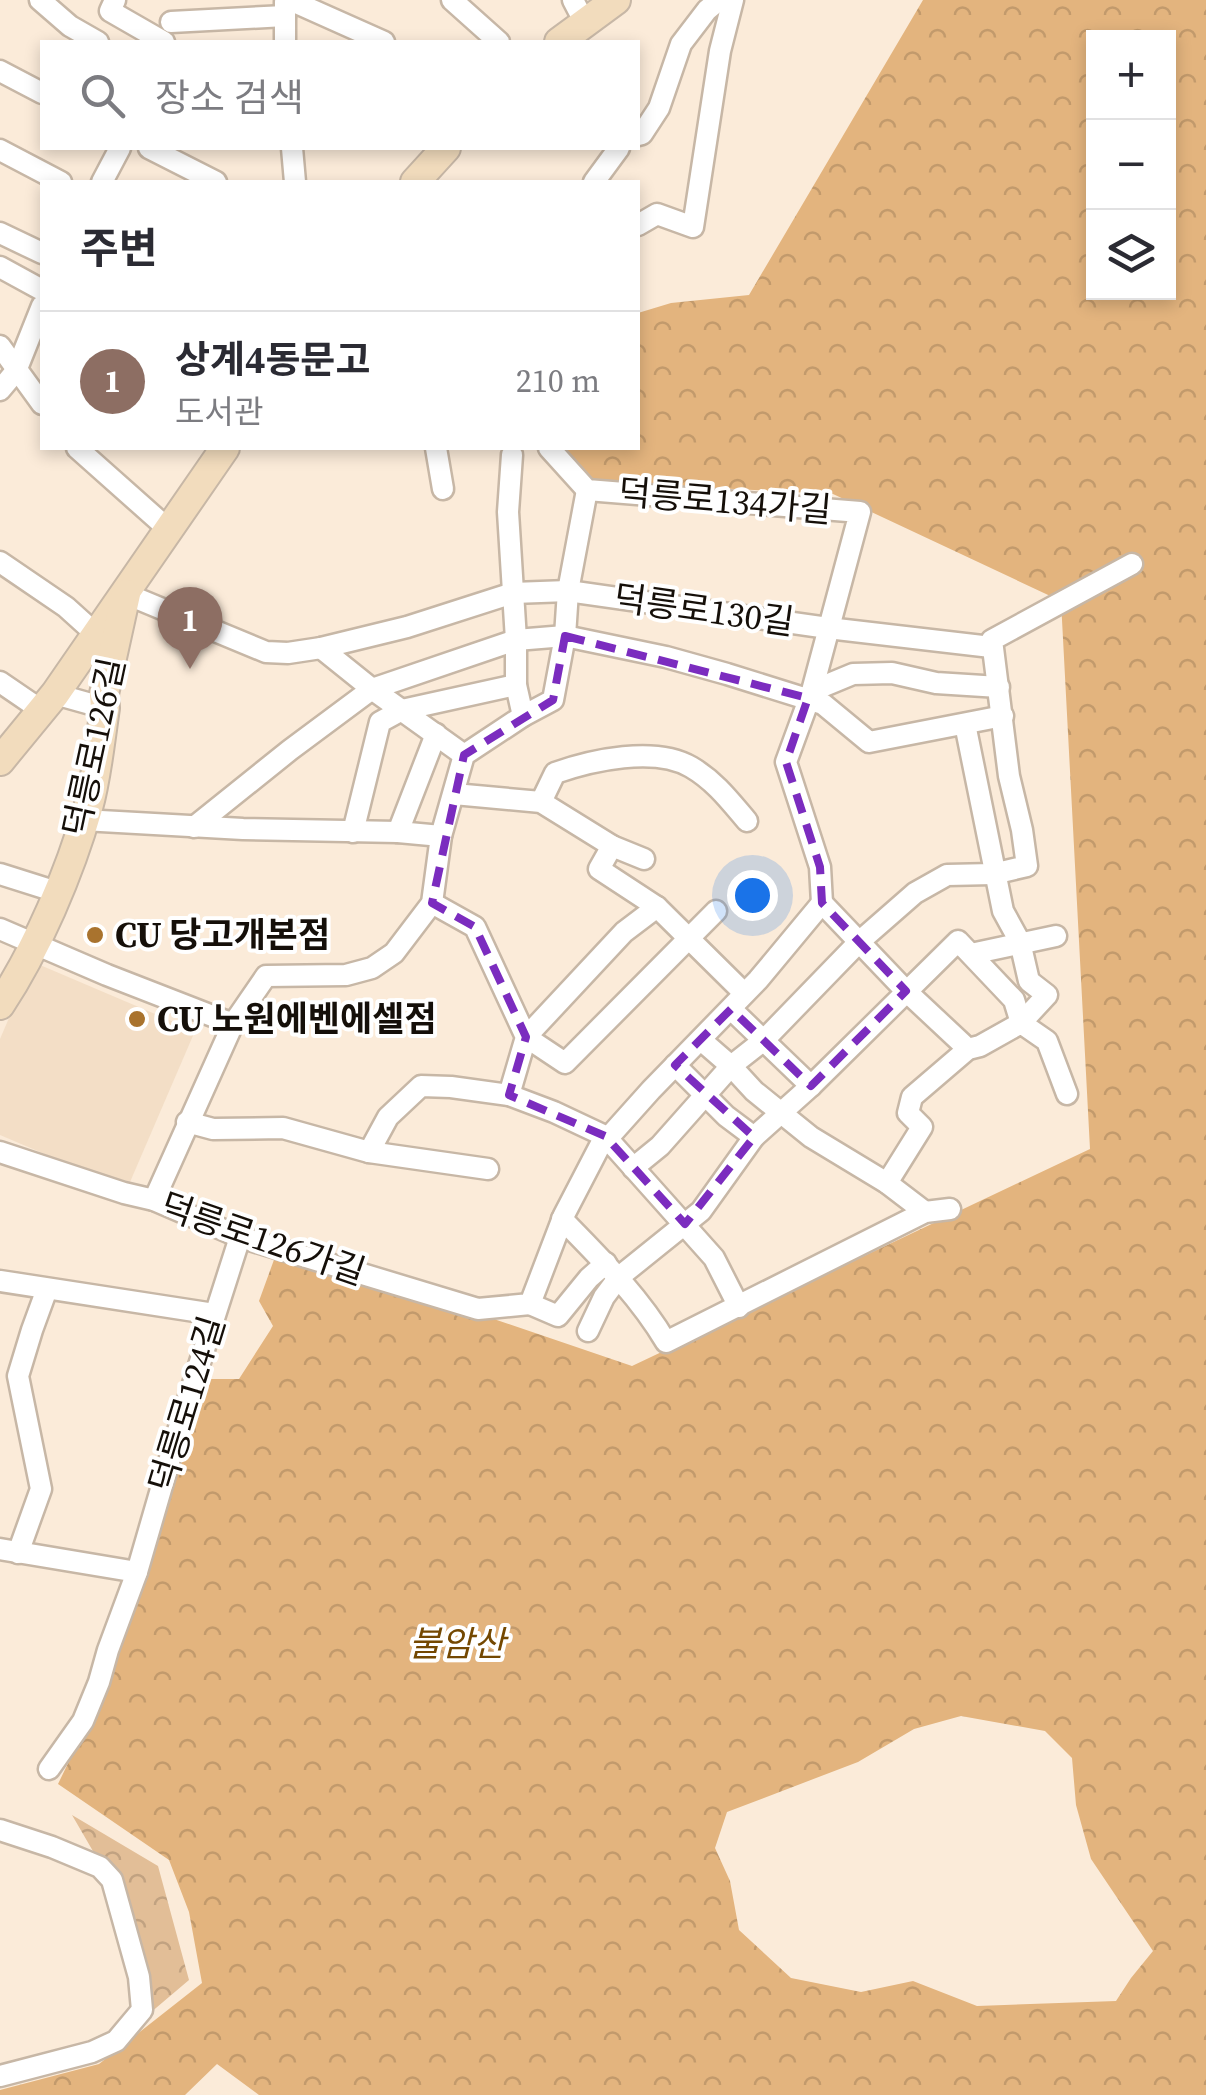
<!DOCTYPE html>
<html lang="ko">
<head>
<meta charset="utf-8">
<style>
  body { margin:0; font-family:"Source Serif 4","Noto Sans KR",serif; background:#f2f2f3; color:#2b2b33 }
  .controls { position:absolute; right:30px; top:30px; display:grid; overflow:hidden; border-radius:0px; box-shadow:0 5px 15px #0003 }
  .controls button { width:90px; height:90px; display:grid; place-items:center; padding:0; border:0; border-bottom:2px solid #e1e1e2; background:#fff; color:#2b2b33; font:50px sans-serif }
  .you { position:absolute; left:752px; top:895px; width:35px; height:35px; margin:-25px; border:8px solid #fff; border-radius:50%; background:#1a73e8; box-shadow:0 0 0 15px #1a73e833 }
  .badge { display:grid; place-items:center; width:65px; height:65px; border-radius:50%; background:#2563eb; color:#fff; font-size:32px; font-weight:700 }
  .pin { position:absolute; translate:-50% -82px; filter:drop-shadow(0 2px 5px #0008) }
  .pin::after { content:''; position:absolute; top:52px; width:35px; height:30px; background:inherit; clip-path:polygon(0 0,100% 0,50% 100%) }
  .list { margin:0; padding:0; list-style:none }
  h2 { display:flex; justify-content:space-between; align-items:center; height:130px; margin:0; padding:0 40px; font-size:42px }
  h2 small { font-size:32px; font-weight:400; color:#7c7c81 }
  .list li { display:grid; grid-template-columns:65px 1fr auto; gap:30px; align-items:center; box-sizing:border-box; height:140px; padding:0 40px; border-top:2px solid #e1e1e2 }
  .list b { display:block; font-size:38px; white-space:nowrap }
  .list p { margin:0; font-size:32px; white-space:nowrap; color:#7c7c81 }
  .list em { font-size:32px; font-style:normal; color:#7c7c81 }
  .icon { flex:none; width:55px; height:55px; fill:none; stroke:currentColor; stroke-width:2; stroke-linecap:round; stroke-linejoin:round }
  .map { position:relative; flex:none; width:1206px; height:2095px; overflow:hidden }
  .search { position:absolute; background:#fff; box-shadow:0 5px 15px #0003; left:40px; top:40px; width:600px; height:110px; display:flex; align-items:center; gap:25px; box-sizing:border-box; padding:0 35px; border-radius:0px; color:#7c7c81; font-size:38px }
  .panel { position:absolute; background:#fff; box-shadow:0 5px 15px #0003; left:40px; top:180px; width:600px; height:270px; border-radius:0px }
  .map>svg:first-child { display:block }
</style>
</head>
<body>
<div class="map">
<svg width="1206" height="2095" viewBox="0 0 1206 2095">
  <defs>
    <pattern id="forest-crowns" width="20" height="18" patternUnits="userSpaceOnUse" patternTransform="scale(2.5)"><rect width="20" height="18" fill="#e3b47e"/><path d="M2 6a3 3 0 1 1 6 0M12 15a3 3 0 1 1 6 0" fill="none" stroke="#c29a6c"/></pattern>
    <pattern id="park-crowns" width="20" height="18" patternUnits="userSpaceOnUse" patternTransform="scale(2.5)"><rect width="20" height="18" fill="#e2be97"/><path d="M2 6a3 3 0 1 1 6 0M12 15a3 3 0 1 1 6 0" fill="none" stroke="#c1a281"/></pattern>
  </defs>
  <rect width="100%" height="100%" fill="#fbebd9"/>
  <polygon fill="#f3dec6" points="33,962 195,1031 127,1189 0,1135 0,1039"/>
  <path fill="url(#forest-crowns)" fill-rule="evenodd" d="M923 0H1206V2095H259L217 2064 185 2095H0V2090L99 2064 202 1983 189 1912 169 1860 58 1784 107 1683 210 1379H239L273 1326 259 1301 279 1246 632 1366 1090 1149 1061 601 833 494 595 482 563 448H638V313L671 303 749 295ZM1094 38H1168V292H1094ZM961 1716 1045 1731 1072 1758 1076 1805 1091 1859 1153 1951 1131 1978 1116 2001 977 2006 913 1981 861 1992 791 1978 739 1930 730 1881 715 1848 727 1812 858 1762 914 1729Z"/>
  <polygon fill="url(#park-crowns)" points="72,1815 158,1866 189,1980 143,2019 108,1877"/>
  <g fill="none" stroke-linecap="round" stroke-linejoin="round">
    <defs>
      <g id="minor">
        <polyline points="40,0 70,26 98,42"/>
        <polyline points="115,0 110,11 164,42"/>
        <polyline points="290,0 384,42"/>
        <polyline points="452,0 499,42"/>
        <polyline points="573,0 585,23"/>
        <polyline points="285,2 285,42"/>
        <polyline points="171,22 285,16"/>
        <polyline points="0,71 42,93"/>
        <polyline points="638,135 642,134 659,108 681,44 707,10 719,0"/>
        <polyline points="149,148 216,182"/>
        <polyline points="292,148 295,182"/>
        <polyline points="0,150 61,182"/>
        <polyline points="102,182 120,148"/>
        <polyline points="594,182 619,148"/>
        <polyline points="638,225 657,214 693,227 720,51 733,0"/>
        <polyline points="0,233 42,253"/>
        <polyline points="0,267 42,290"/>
        <polyline points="0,346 42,404"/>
        <polyline points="0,390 16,371 42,306"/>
        <polyline points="77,448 167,528"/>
        <polyline points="436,448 443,489"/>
        <polyline points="549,448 587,490 860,512 812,691 786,762 820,867 822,903"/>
        <polyline points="512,455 508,512 516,640 516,685 523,716"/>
        <polyline points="0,562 66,607 97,635"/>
        <polyline points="126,594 266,652 288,653 321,648 407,627 513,593 568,591 828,628 991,647"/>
        <polyline points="321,648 372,689 464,755"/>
        <polyline points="0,682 41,710"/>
        <polyline points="812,691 853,674 892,673 936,683 999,687"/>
        <polyline points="55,694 105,708"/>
        <polyline points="965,724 1003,911 1020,942 1029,981 1047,995 1021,1023"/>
        <polyline points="454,794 541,802 612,846 599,869 657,907 744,993"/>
        <path d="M541 802 555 773C592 760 655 746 691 767 715 781 730 801 747 821"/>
        <polyline points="83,820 243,829 398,832 441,836"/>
        <polyline points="194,827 290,750 372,689 516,640 565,636 666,657 727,674 823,704 869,742 1003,716"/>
        <polyline points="353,832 380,722 402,710 516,685"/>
        <polyline points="398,832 436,734"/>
        <polyline points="612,846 644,859"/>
        <polyline points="0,874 57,892"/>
        <polyline points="432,903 475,927 526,1037 509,1095"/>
        <polyline points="822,903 906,991 968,1049"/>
        <polyline points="657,907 624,932 526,1037 565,1063 716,911"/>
        <polyline points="0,929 107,975 233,1024"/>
        <polyline points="971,954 1056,936"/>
        <polyline points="731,1009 811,1086"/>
        <polyline points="701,1040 731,1066 754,1091 811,1137 887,1183 925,1212"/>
        <polyline points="675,1065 726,1116 754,1137"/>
        <polyline points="187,1122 213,1129 283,1128 369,1152 488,1169"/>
        <polyline points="0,1152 124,1193 154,1200 240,1237 478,1309 530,1304 564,1215 605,1136 608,1138 651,1090 758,980 822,903"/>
        <polyline points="369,1152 388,1117 421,1086 451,1087 509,1095 554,1112 605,1136 714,1258 739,1307"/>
        <polyline points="633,1168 660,1146 731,1066 764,1040 859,942 915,893 947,875 993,874 1027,866 1022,830 1009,776 992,640 1132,564"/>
        <polyline points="887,1183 922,1127 908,1113 912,1097 968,1049 980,1046 1021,1023 1047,1041 1067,1094"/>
        <polyline points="154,1200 233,1024 266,976 346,975 372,968 394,953 432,903 441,836 464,755 523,716 553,700 565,636 568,591 587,490"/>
        <path d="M562 1219C600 1258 638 1295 666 1342L925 1212 950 1209"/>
        <polyline points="0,1281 214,1314"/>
        <polyline points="530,1304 558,1316 589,1278 606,1263"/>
        <polyline points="588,1331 604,1297 619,1277 701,1211 754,1137 811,1086 958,941 1014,1000 1021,1023"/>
        <polyline points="0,1549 137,1572"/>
        <polyline points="18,1553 41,1489 18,1376 32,1330 47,1289"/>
        <polyline points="49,1769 83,1721 99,1682 108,1650 137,1572 177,1434 240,1237"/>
        <polyline points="0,1830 52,1847 100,1867 112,1880 139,1977 142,2010 116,2041 92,2052 0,2076"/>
      </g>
      <g id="secondary">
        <polyline points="559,42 616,0"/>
        <polyline points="415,182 446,148"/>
        <polyline points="0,761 55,694 225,448"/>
        <path d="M0 1005C37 949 70 872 88 808 97 776 100 741 105 708L104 694 126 594"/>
      </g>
    </defs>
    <use href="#minor" stroke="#c7b7a6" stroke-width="25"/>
    <use href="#secondary" stroke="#c7b7a6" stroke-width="32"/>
    <use href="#minor" stroke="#fff" stroke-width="20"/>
    <use href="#secondary" stroke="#f2dcbd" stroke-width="28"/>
  </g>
  <path fill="none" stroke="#7b2cbf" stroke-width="8" stroke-dasharray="20 12" stroke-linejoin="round" d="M565 636 808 698 786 762 820 867 822 903 906 991 811 1086 731 1009 675 1065 754 1137 685 1224 605 1136 509 1095 526 1037 475 927 432 903 464 755 553 700Z"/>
  <g fill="#a9732e" stroke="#fff" stroke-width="4">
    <circle cx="95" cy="935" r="10"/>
    <circle cx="137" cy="1019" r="10"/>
  </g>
  <g text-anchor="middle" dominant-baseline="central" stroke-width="8" stroke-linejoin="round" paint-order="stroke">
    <g font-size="35" fill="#150f09" stroke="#fff">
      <text transform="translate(725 501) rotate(5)">덕릉로134가길</text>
      <text transform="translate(704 610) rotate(8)">덕릉로130길</text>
      <text transform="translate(94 747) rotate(-78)">덕릉로126길</text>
      <text transform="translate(263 1239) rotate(19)">덕릉로126가길</text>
      <text transform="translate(187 1404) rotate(-73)">덕릉로124길</text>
    </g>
    <g font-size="35" font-weight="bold" fill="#150f09" stroke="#fff" text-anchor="start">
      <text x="115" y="935">CU 당고개본점</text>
      <text x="157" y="1019">CU 노원에벤에셀점</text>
    </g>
    <g font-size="35" font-style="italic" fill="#744801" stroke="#fff">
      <text x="457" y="1644">불암산</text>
    </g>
  </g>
</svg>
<div class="controls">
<button>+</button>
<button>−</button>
<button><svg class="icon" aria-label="layers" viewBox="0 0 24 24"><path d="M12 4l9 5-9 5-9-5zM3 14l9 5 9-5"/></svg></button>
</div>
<div class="you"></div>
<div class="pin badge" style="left:190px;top:669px;background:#8d6e63">1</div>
<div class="search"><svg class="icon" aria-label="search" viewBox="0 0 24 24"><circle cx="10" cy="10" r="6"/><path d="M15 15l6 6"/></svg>장소 검색</div>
<section class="panel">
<h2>주변<small></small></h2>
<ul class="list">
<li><span class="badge" style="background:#8d6e63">1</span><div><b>상계4동문고</b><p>도서관</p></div><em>210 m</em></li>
</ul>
</section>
</div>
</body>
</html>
